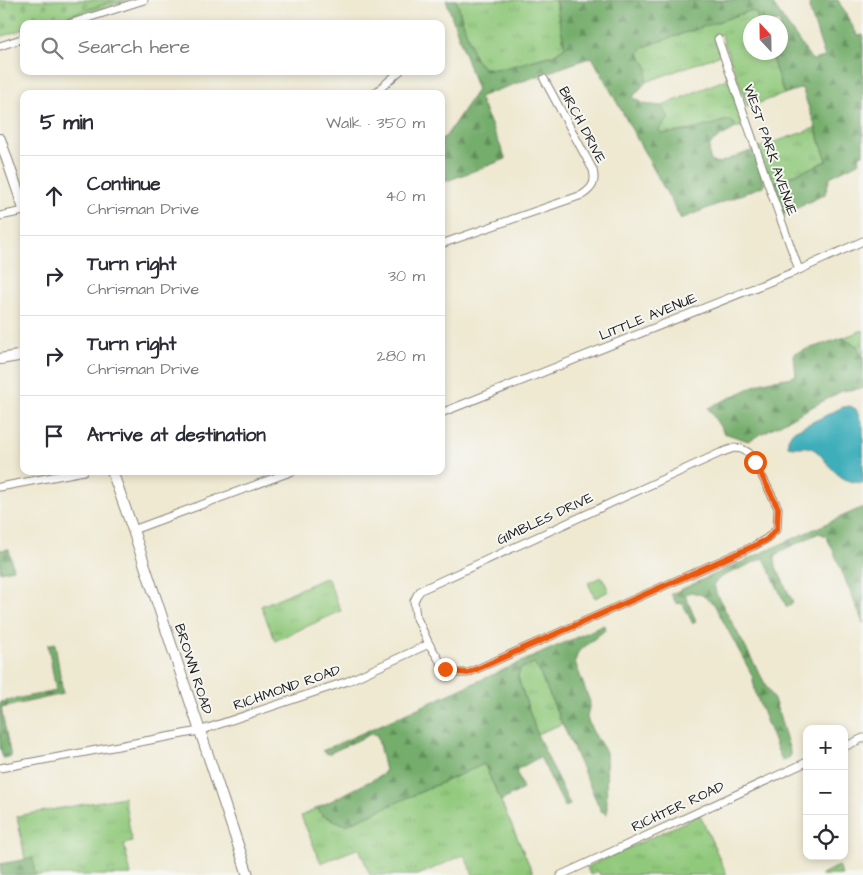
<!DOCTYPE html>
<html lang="en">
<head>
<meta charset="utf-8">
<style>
  body { margin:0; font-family:"Architects Daughter",sans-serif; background:#f2f2f3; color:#2b2b33 }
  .controls { position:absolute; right:15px; bottom:15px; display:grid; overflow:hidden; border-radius:10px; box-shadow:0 2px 8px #0003 }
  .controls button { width:45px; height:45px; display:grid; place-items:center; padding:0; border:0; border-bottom:1px solid #e1e1e2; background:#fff; color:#2b2b33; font:25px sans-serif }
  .compass { position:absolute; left:743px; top:15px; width:45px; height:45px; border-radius:50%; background:#fff; box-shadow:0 2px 8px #0003; rotate:338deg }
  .stop { position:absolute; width:15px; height:15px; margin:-11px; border:4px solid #ea580c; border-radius:50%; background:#fff }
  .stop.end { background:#ea580c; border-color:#fff; box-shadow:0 1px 5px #0008 }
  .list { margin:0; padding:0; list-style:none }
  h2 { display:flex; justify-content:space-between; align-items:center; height:65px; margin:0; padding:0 20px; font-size:21px }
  h2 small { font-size:16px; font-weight:400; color:#7c7c81 }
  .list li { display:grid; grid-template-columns:32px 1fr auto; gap:15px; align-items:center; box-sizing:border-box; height:80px; padding:0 20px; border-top:1px solid #e1e1e2 }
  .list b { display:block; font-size:19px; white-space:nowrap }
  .list p { margin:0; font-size:16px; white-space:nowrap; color:#7c7c81 }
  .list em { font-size:16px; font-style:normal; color:#7c7c81 }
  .icon { flex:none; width:28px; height:28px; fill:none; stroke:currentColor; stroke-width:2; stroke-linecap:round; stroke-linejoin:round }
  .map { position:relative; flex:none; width:863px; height:875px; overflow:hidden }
  .search { position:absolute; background:#fff; box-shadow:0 2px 8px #0003; left:20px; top:20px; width:425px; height:55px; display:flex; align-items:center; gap:12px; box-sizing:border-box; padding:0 18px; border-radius:10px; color:#7c7c81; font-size:19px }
  .panel { position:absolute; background:#fff; box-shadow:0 2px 8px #0003; left:20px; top:90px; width:425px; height:385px; border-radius:10px }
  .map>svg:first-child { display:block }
</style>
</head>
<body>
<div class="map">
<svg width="863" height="875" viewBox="0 0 863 875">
  <defs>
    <pattern id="grass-tufts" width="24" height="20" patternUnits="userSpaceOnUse" patternTransform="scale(1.25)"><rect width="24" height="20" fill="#91c97c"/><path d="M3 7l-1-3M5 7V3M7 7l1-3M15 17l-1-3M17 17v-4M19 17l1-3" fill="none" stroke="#7cac6b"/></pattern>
    <pattern id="forest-firs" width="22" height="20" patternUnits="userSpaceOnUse" patternTransform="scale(1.25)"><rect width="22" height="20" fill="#74ad6c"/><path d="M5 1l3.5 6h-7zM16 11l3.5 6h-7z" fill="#5e8c58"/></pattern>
    <pattern id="cemetery-stones" width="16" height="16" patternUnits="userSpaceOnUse" patternTransform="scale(1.25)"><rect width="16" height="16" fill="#91c97c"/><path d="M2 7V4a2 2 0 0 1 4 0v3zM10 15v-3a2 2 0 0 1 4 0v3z" fill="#7cac6b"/></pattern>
  </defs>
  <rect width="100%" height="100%" fill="#f6f6f2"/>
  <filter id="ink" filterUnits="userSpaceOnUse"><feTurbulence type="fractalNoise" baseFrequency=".02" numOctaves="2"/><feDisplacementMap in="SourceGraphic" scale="10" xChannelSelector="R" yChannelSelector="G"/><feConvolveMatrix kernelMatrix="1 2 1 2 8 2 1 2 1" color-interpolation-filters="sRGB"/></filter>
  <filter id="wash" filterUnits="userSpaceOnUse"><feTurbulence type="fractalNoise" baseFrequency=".0096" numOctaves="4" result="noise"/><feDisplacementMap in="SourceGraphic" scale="20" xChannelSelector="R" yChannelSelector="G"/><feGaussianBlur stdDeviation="1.12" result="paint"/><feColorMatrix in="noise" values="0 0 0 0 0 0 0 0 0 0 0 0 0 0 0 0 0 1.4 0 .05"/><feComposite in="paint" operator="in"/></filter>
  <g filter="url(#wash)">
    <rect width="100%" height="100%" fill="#efe9d2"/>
    <g fill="url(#grass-tufts)" stroke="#56724c">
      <polygon points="116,0 128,0 53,24 42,24"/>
      <polygon points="456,0 555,0 565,47 553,55 501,69 483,68 475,59"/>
      <polygon points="750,11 756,12 759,22 750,22 750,52 770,53 784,94 748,107 721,34 714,36 720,55 646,82 648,68 639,53 643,47"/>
      <polygon points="728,78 746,125 736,128 734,123 728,120 692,130 662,134 659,130 669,118 662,106"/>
      <polygon points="815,128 827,161 771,184 758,148"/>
      <polygon points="863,330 863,359 857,346 842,338"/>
      <polygon points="327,577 341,611 275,641 261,606"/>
      <polygon points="534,663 539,671 562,724 537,734 518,677 520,669"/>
      <polygon points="484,764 534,875 473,875 464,855 418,875 370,875 359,848 321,863 301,816 317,808 322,815 346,825"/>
      <polygon points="124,797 132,842 124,844 131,875 35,875 33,858 25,859 17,816"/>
      <polygon points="700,815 727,875 600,875 598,871 590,875 587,867"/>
      <polygon points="838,866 842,875 820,875"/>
    </g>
    <g fill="url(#forest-firs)" stroke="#486444">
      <polygon points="446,0 456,0 475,59 483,68 501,69 553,55 565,47 555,0 770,0 812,60 825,57 809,8 810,0 838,0 858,36 863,35 863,154 860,155 858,163 830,177 825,194 783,215 771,184 827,161 802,88 784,94 770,53 780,52 780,22 759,22 756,13 750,11 643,47 639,53 648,68 646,82 633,97 643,104 662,106 669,118 659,130 662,134 692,130 728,120 734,123 736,128 720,137 710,144 709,155 712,162 719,163 753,150 765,185 681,219 592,57 492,92 479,97 506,159 441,183 441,139 446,136 477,90"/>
      <polygon points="842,338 857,346 863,359 863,388 842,391 748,441 724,433 708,408 763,382 792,377 796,375 794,356 795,353"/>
      <polygon points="863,507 863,623 833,550 826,536 819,533 781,551 775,557 776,567 793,602 787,608 764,558 721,577 714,584 716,593 775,702 790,751 790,757 782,761 756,695 752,675 714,604 702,595 691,592 685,595 696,621 693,624 683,604 676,603 671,594"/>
      <polygon points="9,549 13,569 0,572 0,550"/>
      <polygon points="604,625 605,630 578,652 575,662 590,702 587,718 592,730 606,752 607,814 601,811 539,671 534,663 520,669 518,678 537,734 570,805 565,807 540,757 516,770 523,789 501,801 484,764 346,825 322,815 317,808 382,775 385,771 377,735 371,734 328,754 322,751"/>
      <polygon points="55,643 63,694 1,708 11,757 3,758 0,747 0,702 56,691 48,645"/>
      <polygon points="33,858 35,875 0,875 0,864"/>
    </g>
    <polygon fill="url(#cemetery-stones)" stroke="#56724c" points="0,0 116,0 42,24 24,24 24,29 0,37"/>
    <polygon fill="#91c97c" stroke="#56724c" points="602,577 609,591 595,598 588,583"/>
    <path fill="#3eaeba" stroke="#2d656b" d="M850 406 856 409 863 427V483H862C842 481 839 476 826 462 823 458 819 453 815 450 805 444 800 449 788 446V439L792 432 843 407Z"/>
  </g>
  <g filter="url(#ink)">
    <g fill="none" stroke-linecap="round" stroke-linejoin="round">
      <defs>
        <g id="street">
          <polyline points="69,24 144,0"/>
          <polyline points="718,39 771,192 799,270"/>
          <polyline points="0,46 24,38"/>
          <polyline points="374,94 400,71"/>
          <polyline points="0,216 24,211"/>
          <path d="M441 244 582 195C593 188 596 182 593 170L544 79"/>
          <polyline points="441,413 799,270 863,241"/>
          <polygon points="734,448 742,449 749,453 755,462 778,508 777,529 766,539 754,546 468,673 452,673 445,669 429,644 416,616 414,601 417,595 421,590 720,453"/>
          <polyline points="0,487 84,471"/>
          <polyline points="133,530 293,471"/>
          <polyline points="844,747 863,738"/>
          <polyline points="0,768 199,731 348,681 429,644"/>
          <polyline points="561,875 807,762"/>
        </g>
        <g id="secondary">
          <polyline points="0,139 24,209"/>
          <polyline points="0,359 24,355"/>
          <polyline points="112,471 133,530 248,875"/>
        </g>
      </defs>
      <use href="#street" stroke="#868277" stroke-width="9"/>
      <use href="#secondary" stroke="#868277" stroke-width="12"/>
      <use href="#street" stroke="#fff" stroke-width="7"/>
      <use href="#secondary" stroke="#fff" stroke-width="10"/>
    </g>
  </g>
  <g fill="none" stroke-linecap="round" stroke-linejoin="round" filter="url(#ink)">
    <polyline stroke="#ea580c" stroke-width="6" points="445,669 452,672 468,673 754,546 766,540 777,529 778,508 755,462"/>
  </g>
  <g text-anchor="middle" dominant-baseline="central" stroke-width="4" stroke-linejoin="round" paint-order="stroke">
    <g font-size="14" fill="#1c1c1c" stroke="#f6f6f2">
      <text transform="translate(582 125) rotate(62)">BIRCH DRIVE</text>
      <text transform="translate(770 150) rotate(71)">WEST PARK AVENUE</text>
      <text transform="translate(648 317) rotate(-22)">LITTLE AVENUE</text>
      <text transform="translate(545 519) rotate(-25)">GIMBLES DRIVE</text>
      <text transform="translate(193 669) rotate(72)">BROWN ROAD</text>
      <text transform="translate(287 688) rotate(-19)">RICHMOND ROAD</text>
      <text transform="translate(678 807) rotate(-25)">RICHTER ROAD</text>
    </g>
  </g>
</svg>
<div class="controls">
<button>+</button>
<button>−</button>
<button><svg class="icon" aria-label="locate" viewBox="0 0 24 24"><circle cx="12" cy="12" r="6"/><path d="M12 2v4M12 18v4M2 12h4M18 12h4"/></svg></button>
</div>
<svg class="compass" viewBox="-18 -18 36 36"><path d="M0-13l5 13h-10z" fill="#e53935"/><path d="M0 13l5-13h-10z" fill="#7c7c81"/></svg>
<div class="stop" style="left:755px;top:462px"></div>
<div class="stop end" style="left:445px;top:669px"></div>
<div class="search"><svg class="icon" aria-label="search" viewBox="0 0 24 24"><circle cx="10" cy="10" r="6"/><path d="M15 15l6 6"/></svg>Search here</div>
<section class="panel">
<h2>5 min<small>Walk · 350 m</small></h2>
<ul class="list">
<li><svg class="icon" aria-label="ahead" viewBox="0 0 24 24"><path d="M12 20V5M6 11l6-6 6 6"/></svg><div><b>Continue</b><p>Chrisman Drive</p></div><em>40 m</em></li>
<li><svg class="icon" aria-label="right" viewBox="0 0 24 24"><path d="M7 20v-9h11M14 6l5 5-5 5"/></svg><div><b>Turn right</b><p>Chrisman Drive</p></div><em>30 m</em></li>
<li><svg class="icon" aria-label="right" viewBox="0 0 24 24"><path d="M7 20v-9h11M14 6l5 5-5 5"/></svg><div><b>Turn right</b><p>Chrisman Drive</p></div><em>280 m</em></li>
<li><svg class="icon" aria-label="arrive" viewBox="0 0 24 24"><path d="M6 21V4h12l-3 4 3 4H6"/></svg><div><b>Arrive at destination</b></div></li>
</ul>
</section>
</div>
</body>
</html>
